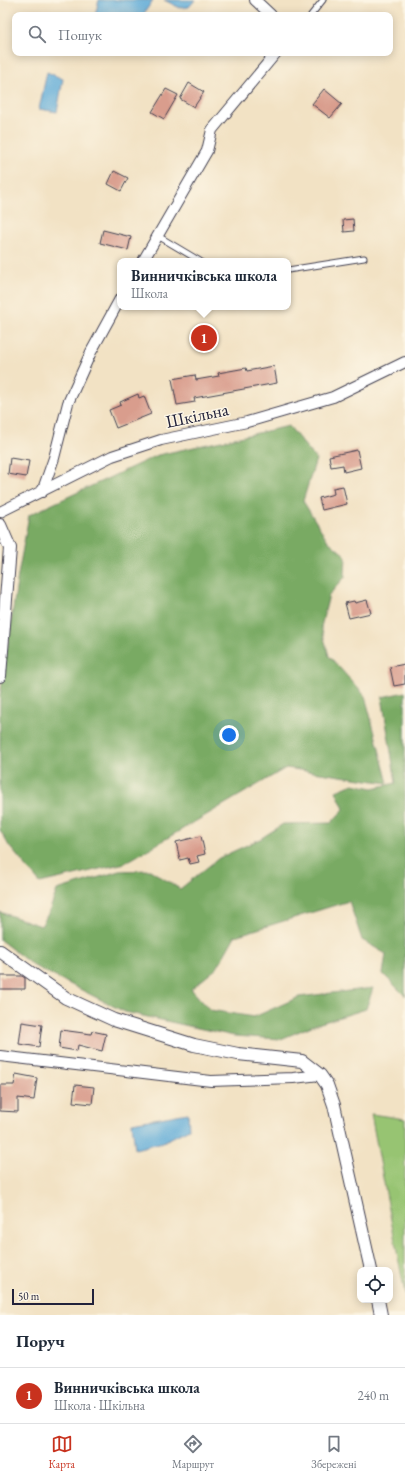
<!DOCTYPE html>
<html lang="uk">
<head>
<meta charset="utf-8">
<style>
  body { margin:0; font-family:"EB Garamond",serif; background:#f6f6f7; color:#1f2937 }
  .controls { position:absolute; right:12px; bottom:12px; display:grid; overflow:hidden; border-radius:8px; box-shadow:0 2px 10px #0003 }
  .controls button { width:36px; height:36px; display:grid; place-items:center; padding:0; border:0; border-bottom:1px solid #e0e1e3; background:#fff; color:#1f2937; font:20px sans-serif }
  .scale { position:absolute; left:12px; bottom:10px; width:82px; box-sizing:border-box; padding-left:4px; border:2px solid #22223b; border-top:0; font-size:11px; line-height:14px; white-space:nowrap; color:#22223b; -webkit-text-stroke:3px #fcf5e5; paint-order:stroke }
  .you { position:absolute; left:229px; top:735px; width:14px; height:14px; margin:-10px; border:3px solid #fff; border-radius:50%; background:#1a73e8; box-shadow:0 0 0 6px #1a73e833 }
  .badge { display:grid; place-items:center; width:26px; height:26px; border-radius:50%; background:#c8321e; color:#fff; font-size:13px; font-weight:700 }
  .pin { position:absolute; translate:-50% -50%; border:2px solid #fff; box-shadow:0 1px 4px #0006 }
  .popup { position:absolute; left:117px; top:258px; width:174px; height:52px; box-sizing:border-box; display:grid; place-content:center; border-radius:8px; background:#fff; filter:drop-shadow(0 1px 3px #0005); font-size:13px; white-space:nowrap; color:#747a83 }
  .popup b { font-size:15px; color:#1f2937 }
  .popup::after { content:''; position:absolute; left:50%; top:100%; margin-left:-8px; border:8px solid transparent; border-top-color:#fff }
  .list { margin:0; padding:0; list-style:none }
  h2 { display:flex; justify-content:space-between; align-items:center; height:52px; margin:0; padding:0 16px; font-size:17px }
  h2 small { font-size:13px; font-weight:400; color:#747a83 }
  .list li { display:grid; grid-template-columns:26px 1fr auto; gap:12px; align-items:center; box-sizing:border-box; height:56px; padding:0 16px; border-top:1px solid #e0e1e3 }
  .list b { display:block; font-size:15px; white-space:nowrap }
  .list p { margin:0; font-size:13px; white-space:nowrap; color:#747a83 }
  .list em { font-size:13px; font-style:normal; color:#747a83 }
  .icon { flex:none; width:22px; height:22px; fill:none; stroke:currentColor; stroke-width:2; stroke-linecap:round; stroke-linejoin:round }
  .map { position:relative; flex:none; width:405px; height:1315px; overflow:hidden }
  .search { position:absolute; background:#fff; box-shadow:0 2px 10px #0003; left:12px; right:12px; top:12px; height:44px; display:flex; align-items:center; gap:10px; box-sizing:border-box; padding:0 14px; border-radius:8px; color:#747a83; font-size:15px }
  .sheet { height:108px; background:#fff }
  nav { display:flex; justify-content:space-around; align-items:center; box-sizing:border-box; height:56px; border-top:1px solid #e0e1e3; background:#fff; font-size:11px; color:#747a83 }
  nav a { display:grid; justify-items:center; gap:2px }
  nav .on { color:#c8321e }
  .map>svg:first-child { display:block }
</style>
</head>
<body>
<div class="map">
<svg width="405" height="1315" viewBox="0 0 405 1315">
  <rect width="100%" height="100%" fill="#fcf5e5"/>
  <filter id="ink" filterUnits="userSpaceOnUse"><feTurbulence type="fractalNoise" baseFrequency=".025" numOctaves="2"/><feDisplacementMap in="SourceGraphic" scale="8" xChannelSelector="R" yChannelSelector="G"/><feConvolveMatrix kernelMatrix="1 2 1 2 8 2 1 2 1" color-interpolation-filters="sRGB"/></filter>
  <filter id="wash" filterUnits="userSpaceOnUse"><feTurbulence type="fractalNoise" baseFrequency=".012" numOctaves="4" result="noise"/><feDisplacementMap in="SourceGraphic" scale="16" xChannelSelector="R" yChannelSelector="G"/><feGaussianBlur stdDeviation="0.9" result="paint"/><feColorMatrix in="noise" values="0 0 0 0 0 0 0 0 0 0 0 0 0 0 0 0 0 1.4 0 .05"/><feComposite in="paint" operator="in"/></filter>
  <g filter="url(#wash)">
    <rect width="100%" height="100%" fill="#f2e2c4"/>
    <polygon fill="#97c472" stroke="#5c7356" points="371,1114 405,1119 405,1294"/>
    <g fill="#79aa64" stroke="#4e6650">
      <polygon points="289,426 316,459 303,501 328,541 346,556 345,577 329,595 321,627 329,656 365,696 388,783 286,768 125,863 40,883 9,846 0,830 0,697 18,575 29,515 158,455"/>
      <polygon points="405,692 405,996 383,974 386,954 362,940 349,901 235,936 217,968 191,989 210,1010 254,1017 299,997 373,988 366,1009 314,1025 281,1039 234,1036 125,1012 34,966 0,940 0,912 41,926 49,912 57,890 119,871 150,870 180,889 219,858 260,839 283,824 331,823 344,809 336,791 353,784 373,788 396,783 382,697"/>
    </g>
    <g fill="#5fabd8" stroke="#40668a">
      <polygon points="99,0 153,0 143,15 95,15"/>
      <polygon points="164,0 195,0 189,7 180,8"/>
      <polygon points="47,72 63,79 57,112 39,109"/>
      <polygon points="188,1113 189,1129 163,1142 135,1149 132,1123"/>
    </g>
    <g id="blocks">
      <g fill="#d99d8d">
        <polygon points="189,83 204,92 194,107 180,99"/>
        <polygon points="166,89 178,95 164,119 152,112"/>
        <polygon points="324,89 342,104 330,118 312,104"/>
        <polygon points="114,171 128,178 121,191 108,184"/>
        <polygon points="353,219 354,231 344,232 343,220"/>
        <polygon points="103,230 131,237 128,250 100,243"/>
        <polygon points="274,366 277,383 194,398 195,402 177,405 172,379 195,375 196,380 219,376 218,373 246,368 247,371"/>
        <polygon points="138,394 139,398 144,396 151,414 116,428 109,410 121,405 120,402"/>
        <polygon points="357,450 361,468 344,472 343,465 331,467 329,456"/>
        <polygon points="10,458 29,461 26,477 8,474"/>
        <polygon points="343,486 347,504 322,510 319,498 334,494 333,488"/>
        <polygon points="367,600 371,613 349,618 345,603 354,601 355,603"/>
        <polygon points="405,664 405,684 394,686 390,667"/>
        <polygon points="201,836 205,854 197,856 199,862 190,864 188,858 180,860 176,842"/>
        <polygon points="0,976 22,976 25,978 25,989 0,989"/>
        <polygon points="22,1022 42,1025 39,1047 19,1044"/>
        <polygon points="61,1030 91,1034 92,1031 106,1034 102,1051 78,1045 77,1051 59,1048"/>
        <polygon points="16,1074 37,1078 34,1100 18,1098 18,1112 0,1111 0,1085 14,1085"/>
        <polygon points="75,1085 94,1087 92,1104 73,1102"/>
      </g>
    </g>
  </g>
  <g filter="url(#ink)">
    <use href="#blocks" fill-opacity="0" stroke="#413f50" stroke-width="1"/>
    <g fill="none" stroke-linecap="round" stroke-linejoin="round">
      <defs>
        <g id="service">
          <polyline points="311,15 323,0"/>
          <polyline points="158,236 200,261"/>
          <polyline points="288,270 364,258"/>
        </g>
        <g id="minor">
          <polyline points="255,0 271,15"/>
          <polyline points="143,261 207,151 212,130 276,53"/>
          <polyline points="42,492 54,458 68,403 91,352 120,299"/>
          <polyline points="0,512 112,456 161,440 247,422 333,397 405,362"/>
          <polyline points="0,1056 211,1081 293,1078 320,1075"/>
        </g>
        <g id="tertiary">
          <polyline points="0,525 10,548 0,676"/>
          <polyline points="0,951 66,998 114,1020 194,1045 238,1054 302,1061 320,1075 327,1085 334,1105 371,1270"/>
          <polyline points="378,1300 381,1315"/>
        </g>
      </defs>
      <use href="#service" stroke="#413f50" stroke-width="7"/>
      <use href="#minor" stroke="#413f50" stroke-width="12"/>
      <use href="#tertiary" stroke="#413f50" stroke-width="14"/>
      <use href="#service" stroke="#fff" stroke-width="5"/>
      <use href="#minor" stroke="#fff" stroke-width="10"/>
      <use href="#tertiary" stroke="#fff" stroke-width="12"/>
    </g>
  </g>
  <g text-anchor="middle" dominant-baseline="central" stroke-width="3" stroke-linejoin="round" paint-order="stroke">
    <g font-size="18" fill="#22223b" stroke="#fcf5e5">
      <text transform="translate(197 415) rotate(-12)">Шкільна</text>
    </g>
  </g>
</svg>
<div class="controls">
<button><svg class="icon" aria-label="locate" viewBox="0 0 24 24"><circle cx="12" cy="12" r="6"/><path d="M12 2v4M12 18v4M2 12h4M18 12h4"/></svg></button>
</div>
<div class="scale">50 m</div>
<div class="you"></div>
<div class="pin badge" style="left:204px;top:338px">1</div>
<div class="popup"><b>Винничківська школа</b>Школа</div>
<div class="search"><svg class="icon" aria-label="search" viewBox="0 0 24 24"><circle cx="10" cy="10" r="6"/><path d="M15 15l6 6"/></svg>Пошук</div>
</div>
<section class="sheet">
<h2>Поруч<small></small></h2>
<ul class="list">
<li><span class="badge">1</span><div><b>Винничківська школа</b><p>Школа · Шкільна</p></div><em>240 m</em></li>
</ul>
</section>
<nav>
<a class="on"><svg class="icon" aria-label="map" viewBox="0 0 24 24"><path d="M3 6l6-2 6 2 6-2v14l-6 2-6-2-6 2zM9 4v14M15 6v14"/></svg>Карта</a>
<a><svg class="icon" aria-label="directions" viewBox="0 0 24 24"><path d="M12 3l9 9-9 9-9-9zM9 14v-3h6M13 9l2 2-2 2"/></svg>Маршрут</a>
<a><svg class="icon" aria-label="saved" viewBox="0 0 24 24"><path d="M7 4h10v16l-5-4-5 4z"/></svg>Збережені</a>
</nav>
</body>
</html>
